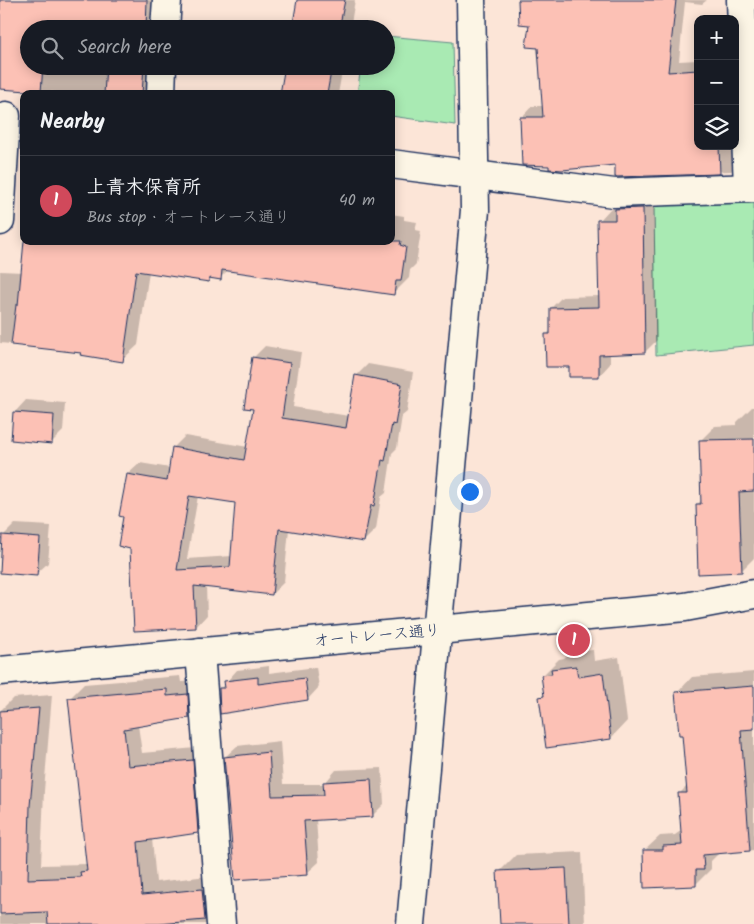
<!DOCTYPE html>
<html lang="en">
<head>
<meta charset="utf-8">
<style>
  body { margin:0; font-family:Kalam,"Klee One",sans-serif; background:#20242c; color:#f1f3f6 }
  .controls { position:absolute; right:15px; top:15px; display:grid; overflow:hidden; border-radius:10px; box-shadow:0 2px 12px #0003 }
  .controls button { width:45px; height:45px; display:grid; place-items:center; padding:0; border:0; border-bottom:1px solid #363941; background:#171b24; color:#f1f3f6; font:25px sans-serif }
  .you { position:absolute; left:469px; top:491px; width:18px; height:18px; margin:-12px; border:4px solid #fff; border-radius:50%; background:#1a73e8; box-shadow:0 0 0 8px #1a73e833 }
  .badge { display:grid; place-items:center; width:32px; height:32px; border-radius:50%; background:#d1495b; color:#fff; font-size:16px; font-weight:700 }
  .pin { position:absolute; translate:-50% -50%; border:2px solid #fff; box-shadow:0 1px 5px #0006 }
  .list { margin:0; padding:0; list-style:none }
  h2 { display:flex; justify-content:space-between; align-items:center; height:65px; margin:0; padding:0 20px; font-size:21px }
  h2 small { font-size:16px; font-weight:400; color:#9ea1a6 }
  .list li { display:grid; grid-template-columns:32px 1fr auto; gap:15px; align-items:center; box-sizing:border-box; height:90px; padding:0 20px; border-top:1px solid #363941 }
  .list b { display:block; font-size:19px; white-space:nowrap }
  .list p { margin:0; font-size:16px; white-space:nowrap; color:#9ea1a6 }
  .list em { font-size:16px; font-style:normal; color:#9ea1a6 }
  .icon { flex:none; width:28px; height:28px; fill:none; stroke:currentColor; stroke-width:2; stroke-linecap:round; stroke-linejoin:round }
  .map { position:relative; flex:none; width:754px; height:924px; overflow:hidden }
  .search { position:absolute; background:#171b24; box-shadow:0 2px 12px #0003; left:20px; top:20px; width:375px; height:55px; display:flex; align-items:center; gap:12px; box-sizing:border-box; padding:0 18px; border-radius:28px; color:#9ea1a6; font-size:19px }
  .panel { position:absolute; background:#171b24; box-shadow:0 2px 12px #0003; left:20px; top:90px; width:375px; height:155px; border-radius:10px }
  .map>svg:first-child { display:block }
</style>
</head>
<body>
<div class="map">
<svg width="754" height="924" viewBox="0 0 754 924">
  <rect width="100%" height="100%" fill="#fce5d7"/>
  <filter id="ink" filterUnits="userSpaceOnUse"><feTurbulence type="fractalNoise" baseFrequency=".02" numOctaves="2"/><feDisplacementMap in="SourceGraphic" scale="10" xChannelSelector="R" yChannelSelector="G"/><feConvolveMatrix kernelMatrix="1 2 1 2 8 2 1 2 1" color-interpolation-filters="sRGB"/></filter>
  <g filter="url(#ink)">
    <g fill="#a9eab3" stroke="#628c88">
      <polygon points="386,36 453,42 455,125 391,116 391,94 357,94 361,66 386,66"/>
      <polygon points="754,201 754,345 656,355 654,205"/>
    </g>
    <g fill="#0003" fill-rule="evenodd">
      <polygon points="0,0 161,0 159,29 29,29 29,66 157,66 155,94 56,94 56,92 32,90 0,76"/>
      <polygon points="299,0 355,0 350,29 293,29"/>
      <polygon points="532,0 707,0 702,4 685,2 679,61 698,60 698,146 735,146 743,160 731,171 616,176 616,164 521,118 532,106 543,106"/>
      <polygon points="287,66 343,66 338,94 282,94"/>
      <polygon points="654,196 657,340 645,352 610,353 610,364 599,376 570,365 546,335 551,330 551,308 562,297 600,296 599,221 610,209 617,209 628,197"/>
      <polygon points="391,214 404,216 404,220 417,222 415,230 421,231 416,264 410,270 409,278 393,294 229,269 220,278 212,277 208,280 149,272 138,345 122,360 82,351 0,343 0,271 23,272 391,241"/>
      <path d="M265 346 301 352 293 407 349 416 356 376 368 364 413 372 407 412 402 416 397 448 392 453 386 493 381 497 376 529 364 541 289 529 284 582 272 594 206 586 207 615 196 627 131 548 125 516 128 474 140 463 170 468 173 448 185 436 248 447 254 408 253 358ZM198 496 236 502 232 556 187 559Z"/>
      <polygon points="26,400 65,403 63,431 52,442 12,439 15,412"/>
      <polygon points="752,407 754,407 754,558 741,571 697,505 702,499 700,441 715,426 737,425 737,422"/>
      <polygon points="15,524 51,526 48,563 36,574 4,535"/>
      <polygon points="593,650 594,661 619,657 627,721 611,738 541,698 545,693 542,676 559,659 564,658 570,653"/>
      <polygon points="269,666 269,673 316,667 319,687 308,699 220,689 237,670"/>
      <polygon points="754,672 754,850 719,853 711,861 711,869 695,885 644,851 660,836 675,835 682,830 679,794 688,785 684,734 677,693 692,677"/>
      <polygon points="180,676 181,682 201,681 203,703 189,717 138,725 142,753 206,747 212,818 198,832 152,839 156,882 216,875 221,924 0,924 0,711 13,698 52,695 44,791 41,865 87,864 70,698 84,684"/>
      <polygon points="280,741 283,784 324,784 336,770 382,768 384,804 372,816 316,819 319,862 307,873 225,757 237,746"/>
      <polygon points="582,852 585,924 501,924 499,872 516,855"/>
    </g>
    <g fill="#fcc1b5" stroke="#1b2f5e" fill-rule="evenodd">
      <polygon points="0,0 147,0 146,29 29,29 29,66 43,66 41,92 0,89"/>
      <polygon points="297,0 345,0 339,29 292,29"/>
      <polygon points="518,0 676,0 668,72 698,70 698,146 719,146 720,174 615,177 615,165 562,170 549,169 549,166 522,165 520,117 543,117 538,48 526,47 529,25 519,24"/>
      <polygon points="106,66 144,66 142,94 104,94"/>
      <polygon points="285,66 332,66 327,94 280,94"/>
      <polygon points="643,208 645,353 599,355 599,377 569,377 569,367 546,367 545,334 550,334 550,308 599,307 597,220 615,220 615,209"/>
      <polygon points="24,241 401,241 400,245 406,247 401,281 396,281 394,295 222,270 221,280 209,278 209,282 136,271 123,362 80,355 81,353 11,345 16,305 18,305"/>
      <path d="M252 357 290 363 282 418 346 428 355 375 402 384 395 425 392 424 385 461 382 460 374 506 371 505 364 542 279 529 272 595 194 586 196 628 134 631 130 549 118 546 123 517 119 516 127 474 167 481 172 447 244 460 253 409 244 408ZM189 496 235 503 230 567 177 570Z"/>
      <polygon points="13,412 54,415 52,444 11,440"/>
      <polygon points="754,439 754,491 739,492 742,572 698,574 696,504 701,504 699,440"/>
      <polygon points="2,535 40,538 37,576 0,573"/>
      <polygon points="576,666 578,677 603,673 611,739 546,748 539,697 544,696 541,675 552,674 551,669"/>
      <polygon points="258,677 258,684 305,678 308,700 220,714 219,688 225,688 224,681"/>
      <polygon points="754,686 754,729 741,730 750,851 703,855 704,870 696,870 696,886 644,888 643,850 663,850 663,846 682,845 678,793 687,793 682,735 679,735 675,692"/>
      <polygon points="167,689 167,696 188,694 189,718 124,729 128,766 193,760 198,833 138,842 142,895 202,889 205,920 159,924 48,924 47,912 0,914 0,711 39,708 30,806 28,879 81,877 80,872 87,871 68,698"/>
      <polygon points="269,752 272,796 324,795 323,782 371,779 373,817 304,821 308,875 235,880 224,757"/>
      <polygon points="566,868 569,924 500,924 497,871"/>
    </g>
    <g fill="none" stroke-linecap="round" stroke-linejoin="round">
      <defs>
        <g id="minor">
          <polyline points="741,0 748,188"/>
          <polyline points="165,29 167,0"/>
          <polyline points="161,94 162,66"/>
          <polyline points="391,164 614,193 754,188"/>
          <polyline points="0,221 6,116"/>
          <polyline points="200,652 221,924"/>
          <polyline points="0,671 685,607 754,594"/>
          <polyline points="411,924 475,210 471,0"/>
        </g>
      </defs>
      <use href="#minor" stroke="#1b2f5e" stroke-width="31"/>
      <use href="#minor" stroke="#fcf5e5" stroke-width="28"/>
    </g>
  </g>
  <g text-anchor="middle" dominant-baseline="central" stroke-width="4.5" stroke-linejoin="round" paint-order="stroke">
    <g font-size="16" fill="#1b2f5e" stroke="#fcf5e5">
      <text transform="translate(377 636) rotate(-5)">オートレース通り</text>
    </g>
  </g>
</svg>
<div class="controls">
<button>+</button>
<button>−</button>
<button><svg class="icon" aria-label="layers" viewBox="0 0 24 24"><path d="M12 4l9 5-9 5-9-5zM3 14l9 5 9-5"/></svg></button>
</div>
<div class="you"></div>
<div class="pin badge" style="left:574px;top:640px">1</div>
<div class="search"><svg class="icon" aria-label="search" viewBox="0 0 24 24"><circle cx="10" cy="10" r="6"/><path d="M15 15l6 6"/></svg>Search here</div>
<section class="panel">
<h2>Nearby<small></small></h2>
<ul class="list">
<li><span class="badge">1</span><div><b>上青木保育所</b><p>Bus stop · オートレース通り</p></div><em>40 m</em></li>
</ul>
</section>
</div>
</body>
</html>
